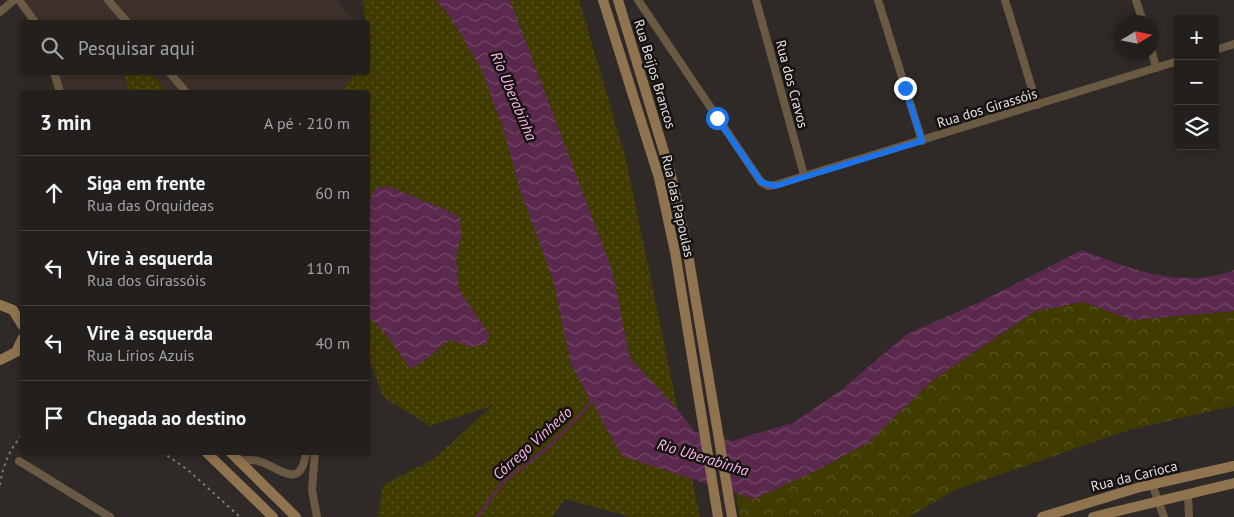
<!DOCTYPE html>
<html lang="pt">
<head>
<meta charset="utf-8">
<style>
  body { margin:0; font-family:"PT Sans",sans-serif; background:#2f2c2a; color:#f1f3f6 }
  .controls { position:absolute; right:15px; top:15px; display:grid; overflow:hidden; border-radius:5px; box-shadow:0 2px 8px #0003 }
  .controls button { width:45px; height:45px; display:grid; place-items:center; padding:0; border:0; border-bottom:1px solid #403d3b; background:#231f1d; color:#f1f3f6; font:25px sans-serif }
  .compass { position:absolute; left:1114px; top:15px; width:45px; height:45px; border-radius:50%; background:#231f1d; box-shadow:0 2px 8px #0003; rotate:80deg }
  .stop { position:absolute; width:15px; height:15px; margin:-11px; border:4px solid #1a73e8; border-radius:50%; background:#fff }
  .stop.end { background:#1a73e8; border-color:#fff; box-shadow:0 1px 5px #0008 }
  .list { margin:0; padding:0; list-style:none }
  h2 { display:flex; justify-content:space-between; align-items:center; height:65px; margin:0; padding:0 20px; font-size:21px }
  h2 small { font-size:16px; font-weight:400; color:#a3a2a4 }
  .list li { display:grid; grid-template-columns:32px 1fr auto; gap:15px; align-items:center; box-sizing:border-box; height:75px; padding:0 20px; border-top:1px solid #403d3b }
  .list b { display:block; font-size:19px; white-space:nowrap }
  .list p { margin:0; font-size:16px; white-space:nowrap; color:#a3a2a4 }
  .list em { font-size:16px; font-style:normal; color:#a3a2a4 }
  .icon { flex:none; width:28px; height:28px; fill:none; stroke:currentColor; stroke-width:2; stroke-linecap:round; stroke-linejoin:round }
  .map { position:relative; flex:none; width:1234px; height:517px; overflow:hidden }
  .search { position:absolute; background:#231f1d; box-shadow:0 2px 8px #0003; left:20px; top:20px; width:350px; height:55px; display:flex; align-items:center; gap:12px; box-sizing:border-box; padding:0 18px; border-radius:5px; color:#a3a2a4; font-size:19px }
  .panel { position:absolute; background:#231f1d; box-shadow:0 2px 8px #0003; left:20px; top:90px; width:350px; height:365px; border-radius:5px }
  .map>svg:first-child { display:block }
</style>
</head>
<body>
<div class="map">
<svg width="1234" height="517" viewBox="0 0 1234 517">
  <defs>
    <pattern id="forest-crowns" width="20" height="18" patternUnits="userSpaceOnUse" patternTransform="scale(1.25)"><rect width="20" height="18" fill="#403b00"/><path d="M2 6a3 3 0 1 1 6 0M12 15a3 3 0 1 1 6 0" fill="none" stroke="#5b5725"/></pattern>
    <pattern id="park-dots" width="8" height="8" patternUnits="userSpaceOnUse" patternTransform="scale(1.25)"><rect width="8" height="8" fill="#403b00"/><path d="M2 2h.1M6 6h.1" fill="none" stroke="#5b5725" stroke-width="1.8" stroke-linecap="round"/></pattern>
    <pattern id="water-waves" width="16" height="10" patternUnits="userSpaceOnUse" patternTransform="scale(1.25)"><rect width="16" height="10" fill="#5c294e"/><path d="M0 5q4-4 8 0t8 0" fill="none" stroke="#734867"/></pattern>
  </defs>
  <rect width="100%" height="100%" fill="#2f2927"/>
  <g fill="#3d302b">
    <polygon points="19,0 336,0 355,22 35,22"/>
    <polygon points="368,72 368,92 60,92 54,73"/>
  </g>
  <polygon fill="url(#forest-crowns)" points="1083,302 1133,320 1234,311 1234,406 1129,430 955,490 909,517 740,517 736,493 754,499 869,442 934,379 1036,311"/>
  <g fill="url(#park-dots)">
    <polygon points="363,0 579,0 626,159 700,517 631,517 565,499 552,517 378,517 383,485 435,458 492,406 430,426 383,397 368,355 368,92 342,92 356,73 368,72 368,22 365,22"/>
    <polygon points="123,73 150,73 167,92 130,92"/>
  </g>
  <g fill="url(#water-waves)">
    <path d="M436 0H510L612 270 630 358 678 410 695 432 732 441 795 422 841 390 907 334 980 302 1082 250C1129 269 1183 290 1234 270V311L1133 320 1083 302 1036 311 934 379 869 442 817 470 754 499 622 456 571 365 553 279 521 193 503 128 481 69 451 18Z"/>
    <path d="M390 187 451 212 460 218 461 237 456 256 459 290 489 334 486 344 470 347 450 340C435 349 427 363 410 368L383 331 369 317 368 202 376 188Z"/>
  </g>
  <polygon fill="#2f2927" points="702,431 720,435 730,494 711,487"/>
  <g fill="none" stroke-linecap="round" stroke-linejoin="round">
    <polyline stroke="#5c294e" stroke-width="3" points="477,517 503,482 547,448 586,409 593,398"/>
    <g stroke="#807b79" stroke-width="2" stroke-dasharray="2.5 4" stroke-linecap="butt">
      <polyline points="162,452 188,470 240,517"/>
      <path d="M0 485C3 465 9 450 22 435"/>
    </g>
    <g stroke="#6b5a43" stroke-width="8">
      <polyline points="19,0 35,22"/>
      <polyline points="108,0 127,22"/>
      <polyline points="638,0 761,182 768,186 775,185 1178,61"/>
      <polyline points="756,0 804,175"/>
      <polyline points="878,0 922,141"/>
      <polyline points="1005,0 1037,105"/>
      <polyline points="1136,0 1143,22"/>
      <polyline points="0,12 14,0"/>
      <polyline points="1215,50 1234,44"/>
      <polyline points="1152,52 1156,68"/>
      <polyline points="54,72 60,92"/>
      <polyline points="169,72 186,92"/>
      <polyline points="315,452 312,490 317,517"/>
      <polyline points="19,461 110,517"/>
      <path d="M238 461C244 460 252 459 258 461 277 465 301 494 306 452"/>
      <polyline points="1152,484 1164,517"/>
      <polyline points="1188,494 1189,517"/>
    </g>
    <g stroke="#90734f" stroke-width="10">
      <polyline points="603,0 659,178 675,252 718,517"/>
      <polyline points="618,0 671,175 687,248 732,517"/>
      <polyline points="0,305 13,310 22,325"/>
      <polyline points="0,360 16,352 22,339"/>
      <polyline points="206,452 273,517"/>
      <polyline points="230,452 296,517"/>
      <polyline points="1042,517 1140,487 1234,466"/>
      <polyline points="1093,517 1234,483"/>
    </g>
  </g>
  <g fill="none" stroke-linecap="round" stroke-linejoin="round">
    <polyline stroke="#1a73e8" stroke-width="6" points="717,118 761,182 775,186 922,141 905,88"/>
  </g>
  <g text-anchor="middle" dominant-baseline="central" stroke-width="5" stroke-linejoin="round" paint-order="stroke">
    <g font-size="14" fill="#e3dfdd" stroke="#151211">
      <text transform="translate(655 74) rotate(73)">Rua Beijos Brancos</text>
      <text transform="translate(792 84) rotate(75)">Rua dos Cravos</text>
      <text transform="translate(987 108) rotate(-17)">Rua dos Girassóis</text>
      <text transform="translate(678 206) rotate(77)">Rua das Papoulas</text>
      <text transform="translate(1134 476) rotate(-14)">Rua da Carioca</text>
    </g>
    <g font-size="15" font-style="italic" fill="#fdbae8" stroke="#151211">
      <text transform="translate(514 96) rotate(67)">Rio Uberabinha</text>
      <text transform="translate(532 443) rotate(-42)">Córrego Vinhedo</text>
      <text transform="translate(703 457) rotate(17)">Rio Uberabinha</text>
    </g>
  </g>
</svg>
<div class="controls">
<button>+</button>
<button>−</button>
<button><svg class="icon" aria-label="layers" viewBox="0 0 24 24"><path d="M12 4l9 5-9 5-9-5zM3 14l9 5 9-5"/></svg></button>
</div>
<svg class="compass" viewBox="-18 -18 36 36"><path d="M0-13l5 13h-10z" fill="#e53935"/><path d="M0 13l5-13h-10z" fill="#a3a2a4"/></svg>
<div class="stop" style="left:717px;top:118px"></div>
<div class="stop end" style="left:905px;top:88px"></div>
<div class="search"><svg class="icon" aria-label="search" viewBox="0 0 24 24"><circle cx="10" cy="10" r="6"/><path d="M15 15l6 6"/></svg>Pesquisar aqui</div>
<section class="panel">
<h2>3 min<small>A pé · 210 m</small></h2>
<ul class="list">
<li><svg class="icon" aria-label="ahead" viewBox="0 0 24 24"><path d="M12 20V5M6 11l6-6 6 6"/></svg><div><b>Siga em frente</b><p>Rua das Orquídeas</p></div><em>60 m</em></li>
<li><svg class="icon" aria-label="left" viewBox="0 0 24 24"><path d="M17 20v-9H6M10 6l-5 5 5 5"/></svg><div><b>Vire à esquerda</b><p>Rua dos Girassóis</p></div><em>110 m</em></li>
<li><svg class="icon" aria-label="left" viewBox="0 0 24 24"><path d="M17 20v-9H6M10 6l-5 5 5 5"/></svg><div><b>Vire à esquerda</b><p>Rua Lírios Azuis</p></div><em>40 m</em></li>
<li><svg class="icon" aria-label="arrive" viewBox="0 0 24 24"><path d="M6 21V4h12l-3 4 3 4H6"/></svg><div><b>Chegada ao destino</b></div></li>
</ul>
</section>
</div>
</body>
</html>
